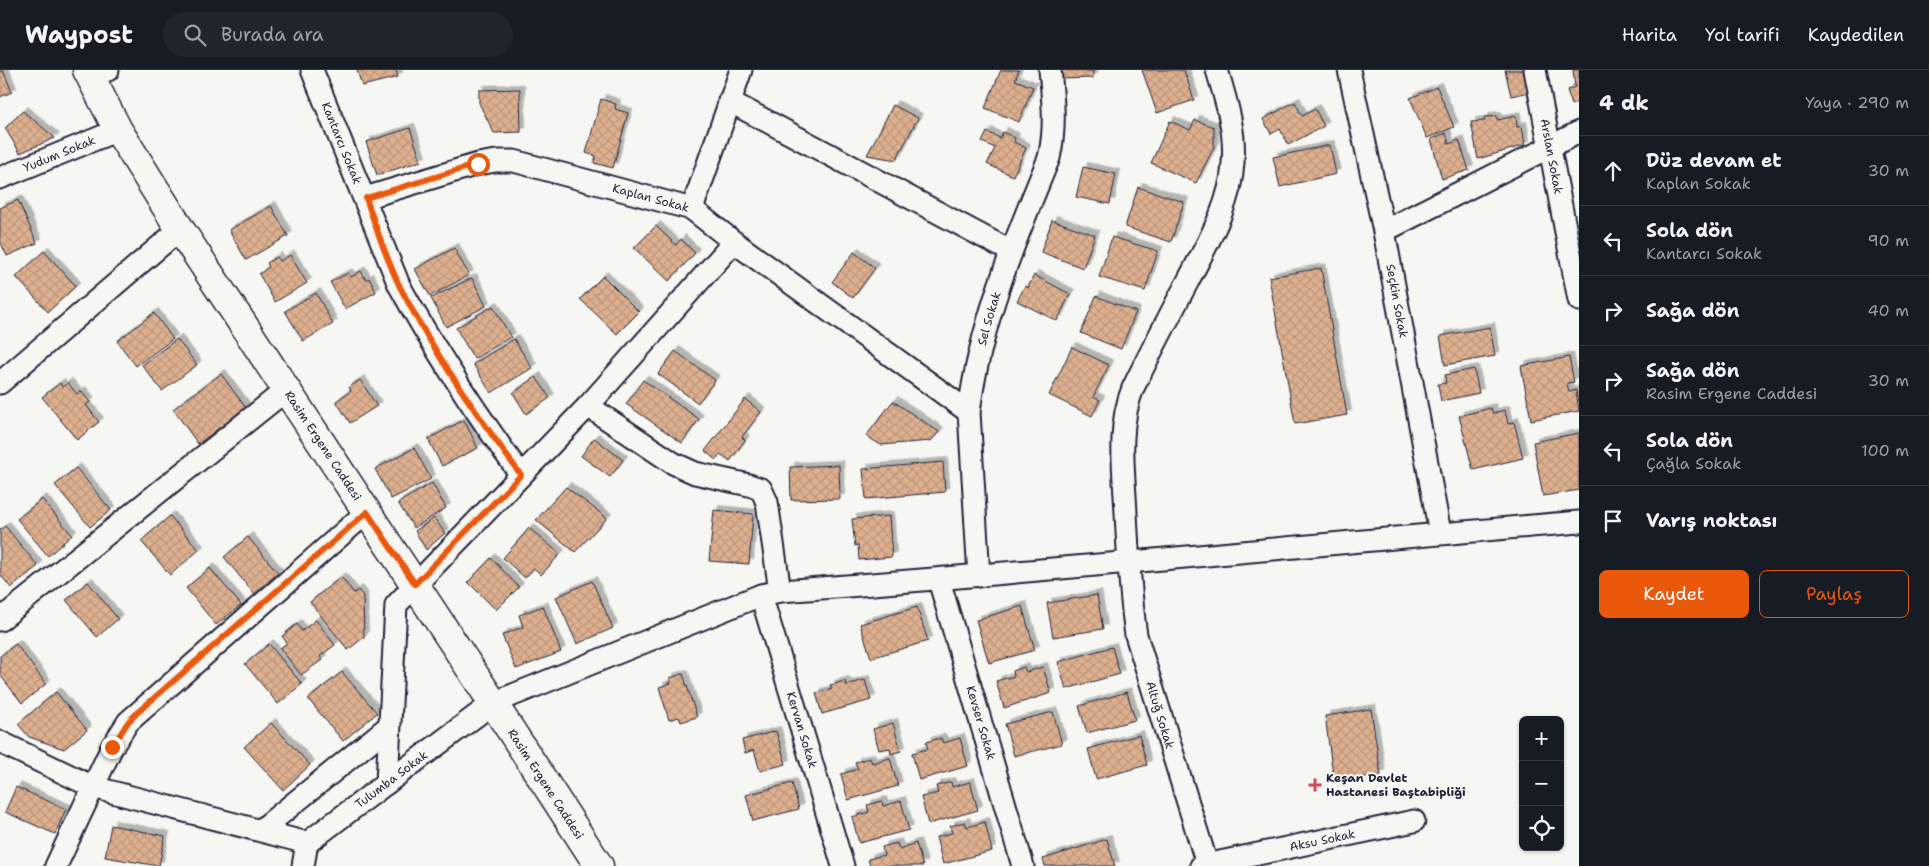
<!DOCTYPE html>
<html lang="tr">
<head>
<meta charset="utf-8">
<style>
  body { margin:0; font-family:"Shantell Sans",sans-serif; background:#20242c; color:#f1f3f6 }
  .controls { position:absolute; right:15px; bottom:15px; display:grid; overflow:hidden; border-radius:8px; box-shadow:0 1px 4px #0004 }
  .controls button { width:45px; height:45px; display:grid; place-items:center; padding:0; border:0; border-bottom:1px solid #363941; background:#171b24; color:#f1f3f6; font:25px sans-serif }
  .stop { position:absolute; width:15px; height:15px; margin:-11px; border:4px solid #ea580c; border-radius:50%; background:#fff }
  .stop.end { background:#ea580c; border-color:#fff; box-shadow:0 1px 5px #0008 }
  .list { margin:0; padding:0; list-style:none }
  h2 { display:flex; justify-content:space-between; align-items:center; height:65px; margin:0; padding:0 20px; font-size:21px }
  h2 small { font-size:16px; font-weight:400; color:#9ea1a6 }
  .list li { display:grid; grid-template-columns:32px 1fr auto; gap:15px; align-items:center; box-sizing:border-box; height:70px; padding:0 20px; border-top:1px solid #363941 }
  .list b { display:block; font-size:19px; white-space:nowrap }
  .list p { margin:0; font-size:16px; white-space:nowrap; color:#9ea1a6 }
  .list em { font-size:16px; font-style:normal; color:#9ea1a6 }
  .actions { display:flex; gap:10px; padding:15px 20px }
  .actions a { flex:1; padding:11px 0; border:1px solid #ea580c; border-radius:8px; text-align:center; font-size:18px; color:#ea580c }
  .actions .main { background:#ea580c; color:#fff }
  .icon { flex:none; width:28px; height:28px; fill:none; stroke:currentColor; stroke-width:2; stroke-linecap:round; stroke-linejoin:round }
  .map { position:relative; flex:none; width:1579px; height:796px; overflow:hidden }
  header { display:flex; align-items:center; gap:30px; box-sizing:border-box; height:70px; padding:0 25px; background:#171b24; border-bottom:1px solid #363941 }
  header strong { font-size:24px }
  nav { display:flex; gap:28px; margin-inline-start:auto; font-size:18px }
  .search { width:350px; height:45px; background:#20242c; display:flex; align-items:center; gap:12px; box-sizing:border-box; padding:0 18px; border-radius:28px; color:#9ea1a6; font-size:19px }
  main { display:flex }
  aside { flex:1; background:#171b24 }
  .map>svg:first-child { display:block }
</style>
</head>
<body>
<header>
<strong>Waypost</strong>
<div class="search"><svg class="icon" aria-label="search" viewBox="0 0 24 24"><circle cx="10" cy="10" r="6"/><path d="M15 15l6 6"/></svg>Burada ara</div>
<nav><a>Harita</a><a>Yol tarifi</a><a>Kaydedilen</a></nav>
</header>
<main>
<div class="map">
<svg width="1579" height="796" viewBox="0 0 1579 796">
  <defs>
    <pattern id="building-cross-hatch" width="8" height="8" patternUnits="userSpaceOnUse" patternTransform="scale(1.25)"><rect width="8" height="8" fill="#deb08f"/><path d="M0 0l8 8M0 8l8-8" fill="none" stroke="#be977c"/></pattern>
    <filter id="shadow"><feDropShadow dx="4.5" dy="-4.5" stdDeviation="0" flood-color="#0004"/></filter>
  </defs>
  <rect width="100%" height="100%" fill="#f6f6f2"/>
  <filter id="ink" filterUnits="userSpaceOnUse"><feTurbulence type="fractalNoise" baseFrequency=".02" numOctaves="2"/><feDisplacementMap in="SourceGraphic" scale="10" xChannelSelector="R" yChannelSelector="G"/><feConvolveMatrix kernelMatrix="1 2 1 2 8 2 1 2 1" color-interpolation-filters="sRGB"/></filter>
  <g filter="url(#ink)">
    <g fill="url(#building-cross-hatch)" stroke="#22223b" filter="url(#shadow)">
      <polygon points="0,0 3,0 12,22 0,27"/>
      <polygon points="357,0 396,0 398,7 362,16"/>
      <polygon points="1001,0 1019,0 1015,10 1033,17 1019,52 985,38"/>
      <polygon points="1060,0 1093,1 1093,8 1060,9"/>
      <polygon points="1142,0 1184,0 1194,30 1157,43"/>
      <polygon points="1505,0 1525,0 1530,22 1511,26"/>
      <polygon points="1573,0 1579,0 1579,31 1572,35 1567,20 1575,17"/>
      <polygon points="1437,17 1454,57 1427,68 1410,28"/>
      <polygon points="520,19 521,62 494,63 479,33 479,20"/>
      <polygon points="601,29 616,34 615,39 628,43 613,98 594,93 596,86 586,83"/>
      <polygon points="1295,32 1302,46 1315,39 1324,56 1288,75 1280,59 1271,64 1263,49"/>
      <polygon points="893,35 918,48 896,90 867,85"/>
      <polygon points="23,41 55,68 20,83 5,58"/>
      <polygon points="1497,46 1497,50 1516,46 1517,57 1522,56 1525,75 1478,89 1471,52 1485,51 1484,47"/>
      <polygon points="1195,50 1214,57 1214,77 1196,113 1151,93 1170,51 1190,60"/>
      <polygon points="410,58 421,91 377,105 366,72"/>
      <polygon points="987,62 1000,68 1003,62 1015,68 1014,72 1026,78 1013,106 987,94 995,78 982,72"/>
      <polygon points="1446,63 1449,74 1459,70 1469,100 1442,109 1431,69"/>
      <polygon points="1330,75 1336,104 1280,117 1273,87"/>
      <polygon points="1083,97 1116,104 1110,134 1076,127"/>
      <polygon points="1138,117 1184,132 1171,172 1125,157"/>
      <polygon points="18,130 37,173 7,186 0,171 0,138"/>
      <polygon points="271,136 288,166 246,190 229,160"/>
      <polygon points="1052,150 1095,165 1083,198 1041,182"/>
      <polygon points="656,156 676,175 681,169 695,183 669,211 634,178"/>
      <polygon points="1112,167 1158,181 1145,221 1099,207"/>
      <polygon points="454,178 469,205 430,226 415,199"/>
      <polygon points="44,181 76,216 48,242 16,207"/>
      <polygon points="854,182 875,198 853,228 832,212"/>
      <polygon points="290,185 307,213 275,232 259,204 269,197 267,193 277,187 280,191"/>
      <polygon points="1321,198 1347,345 1295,354 1269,207"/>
      <polygon points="361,201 366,210 369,208 376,222 345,239 330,212 348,203 351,207"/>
      <polygon points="1034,205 1070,224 1057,251 1017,231 1025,216 1028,218"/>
      <polygon points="603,206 639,242 617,264 580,229"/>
      <polygon points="472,208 486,236 446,257 431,228"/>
      <polygon points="316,223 333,254 303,271 285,241"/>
      <polygon points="1096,226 1136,242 1121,279 1081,263"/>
      <polygon points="493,236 511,267 474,289 456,258"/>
      <polygon points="154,243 173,269 136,296 117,271"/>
      <polygon points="1490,257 1495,286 1445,295 1440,266"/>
      <polygon points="177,269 197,295 162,321 142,295"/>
      <polygon points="514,269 532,298 491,323 473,294"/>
      <polygon points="1072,277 1109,295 1093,327 1100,330 1092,346 1049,325"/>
      <polygon points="675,281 715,310 698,333 658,304"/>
      <polygon points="1569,287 1574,312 1567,313 1569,322 1576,320 1579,341 1531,350 1521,296"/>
      <polygon points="1474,299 1479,323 1441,331 1438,314 1446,313 1445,305"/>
      <polygon points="221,304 246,338 198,374 173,339"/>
      <polygon points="536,307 550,328 526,344 513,323"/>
      <polygon points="360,310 377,336 350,353 336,331 351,321 349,317"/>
      <polygon points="643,310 699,349 682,373 626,334"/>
      <polygon points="60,313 62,317 68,313 77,324 81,321 90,332 86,335 99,352 77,370 42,327"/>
      <polygon points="745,329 761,342 742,367 745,370 730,391 720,384 716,390 705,381"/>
      <polygon points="893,331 939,362 931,371 881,375 866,366"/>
      <polygon points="1491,338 1493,343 1505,340 1508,354 1514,352 1523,388 1473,400 1459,346"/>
      <polygon points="464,350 478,378 442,396 428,369"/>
      <polygon points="1579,363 1579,420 1543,426 1533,372"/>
      <polygon points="594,368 623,390 610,407 581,386"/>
      <polygon points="414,378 431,409 391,429 375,399"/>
      <polygon points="943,392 945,422 866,429 863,399"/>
      <polygon points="839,395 840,429 791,430 790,397"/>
      <polygon points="76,398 111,440 90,457 55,415"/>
      <polygon points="432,413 446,438 414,458 398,433"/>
      <polygon points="566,417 607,448 575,482 536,450"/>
      <polygon points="42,429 72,465 48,486 17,449"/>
      <polygon points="714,440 753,444 749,494 709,491"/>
      <polygon points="170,446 199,480 170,505 141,471"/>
      <polygon points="889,446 892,487 859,490 858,475 855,476 852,449"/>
      <polygon points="434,448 445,463 426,480 415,461"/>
      <polygon points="5,456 38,496 11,518 0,504 0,460"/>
      <polygon points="529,458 560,484 541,505 534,498 525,508 503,488"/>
      <polygon points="248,467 278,503 254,524 224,487"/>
      <polygon points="491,488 519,517 496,540 468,512"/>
      <polygon points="210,498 241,535 216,555 186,518"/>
      <polygon points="341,507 354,523 358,520 363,526 364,567 348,580 310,532"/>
      <polygon points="592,511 613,558 577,574 556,527"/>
      <polygon points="88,512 118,549 97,567 66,530"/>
      <polygon points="1097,525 1103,559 1053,567 1047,533"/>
      <polygon points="543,536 561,582 516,599 502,565 523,557 519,545"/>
      <polygon points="1022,536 1035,580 989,593 976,550"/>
      <polygon points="917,537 928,571 871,588 860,554"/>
      <polygon points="316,550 335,575 320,586 322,590 301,605 280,578 287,573 282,566 297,554 302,561"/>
      <polygon points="16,574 46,614 22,633 0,605 0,586"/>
      <polygon points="269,574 302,614 278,634 245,594"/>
      <polygon points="1112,577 1120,604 1066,619 1058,592"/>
      <polygon points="1024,597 1026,602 1043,597 1051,623 1004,638 996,611 1014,606 1013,601"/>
      <polygon points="342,602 377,643 343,671 308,629"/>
      <polygon points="683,604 697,647 681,652 679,647 669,650 659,617 671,613 669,608"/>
      <polygon points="865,610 871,630 822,644 816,623 832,619 830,615 845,611 846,615"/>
      <polygon points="56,622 87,660 64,679 29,667 18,654"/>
      <polygon points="1127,622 1135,650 1087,663 1079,636"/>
      <polygon points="1371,639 1381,705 1334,712 1325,646"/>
      <polygon points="1053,642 1062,674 1014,686 1005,654"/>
      <polygon points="271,653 310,695 283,720 244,677"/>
      <polygon points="893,653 901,681 891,684 890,678 879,680 873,659"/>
      <polygon points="776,661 786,694 760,701 754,680 745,683 742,670"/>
      <polygon points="1139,665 1147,695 1096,709 1088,679"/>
      <polygon points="941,668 943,673 960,668 968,696 919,710 912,683 928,679 926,672"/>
      <polygon points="870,688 872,693 890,688 898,716 848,730 841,704 858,699 855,692"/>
      <polygon points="951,712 952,717 970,712 978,740 928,754 921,727 938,723 936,716"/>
      <polygon points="792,713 799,739 753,751 746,725"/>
      <polygon points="16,717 66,739 55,764 5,742"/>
      <polygon points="882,731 883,736 901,731 909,760 859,773 852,747 869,742 867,735"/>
      <polygon points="965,752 967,757 985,752 992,781 943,794 936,767 952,763 950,756"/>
      <polygon points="111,755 165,766 159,796 105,787"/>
      <polygon points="1107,769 1115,796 1045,796 1043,789"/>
      <polygon points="897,773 899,779 916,773 923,796 870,796 868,789 884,785 882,777"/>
    </g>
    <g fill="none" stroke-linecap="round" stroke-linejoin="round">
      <defs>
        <g id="street">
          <path id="s1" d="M312 0 399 215C435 281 477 344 521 405"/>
          <path id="s2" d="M1349 0 1384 161 1440 463"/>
          <path id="s3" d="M1535 0 1579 230"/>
          <polyline points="90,6 108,0"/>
          <polyline points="729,31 1010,181"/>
          <path id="s4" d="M0 108 118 60"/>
          <path id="s5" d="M365 128 478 94 496 91H514L692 139 734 172 969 342"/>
          <polyline points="692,139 741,0"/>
          <polyline points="1384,161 1579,62"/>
          <polyline points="0,313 180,159"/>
          <polyline points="588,336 673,393 695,403 749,415 761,419 767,432 780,521"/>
          <path id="s6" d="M979 506 969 342C980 253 1015 170 1049 88 1056 58 1053 30 1050 0"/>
          <path id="s7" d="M939 510 1023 796"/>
          <path id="s8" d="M761 525 843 796"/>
          <polyline points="0,550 286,320"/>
          <polyline points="0,672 93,717 307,773"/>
          <polyline points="387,713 396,535 588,336 734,172"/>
          <polyline points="261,760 389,656"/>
          <path d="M1207 794 1136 565C1130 525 1128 484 1126 443 1124 401 1117 357 1133 318 1151 281 1170 245 1189 209 1207 174 1231 134 1233 93 1236 61 1226 31 1217 0"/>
          <polyline points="56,796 112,677 128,652 367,442"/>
          <path id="s9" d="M303 796 307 773 493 633 761 525 780 521C1047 502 1313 474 1579 452"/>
          <path id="s10" d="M1201 796 1414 751"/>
        </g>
        <g id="secondary">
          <path id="s11" d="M87 0 118 60 180 159 493 633 599 796"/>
        </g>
      </defs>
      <use href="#street" stroke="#22223b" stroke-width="25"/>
      <use href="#secondary" stroke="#22223b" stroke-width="31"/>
      <use href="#street" stroke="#f6f6f2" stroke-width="21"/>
      <use href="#secondary" stroke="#f6f6f2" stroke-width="28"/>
    </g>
  </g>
  <g fill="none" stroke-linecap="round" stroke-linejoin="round" filter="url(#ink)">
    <path stroke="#ea580c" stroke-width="6" d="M112 677 128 652 138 642 367 442 415 514 521 405C477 345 434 283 400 217 386 188 376 158 366 128L478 94"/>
  </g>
  <path fill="#d1495b" stroke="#f6f6f2" stroke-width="2" d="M1312.5 707.5h5v5h5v5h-5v5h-5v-5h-5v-5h5z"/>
  <g text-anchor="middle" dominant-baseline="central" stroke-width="4" stroke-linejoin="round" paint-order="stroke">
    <g font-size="12" fill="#22223b" stroke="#f6f6f2">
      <text stroke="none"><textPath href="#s1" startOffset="79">Kantarcı Sokak</textPath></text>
      <text stroke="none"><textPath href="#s4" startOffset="64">Yudum Sokak</textPath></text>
      <text stroke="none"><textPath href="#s3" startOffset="88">Arslan Sokak</textPath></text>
      <text stroke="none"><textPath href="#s5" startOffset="296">Kaplan Sokak</textPath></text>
      <text stroke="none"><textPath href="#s2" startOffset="236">Seçkin Sokak</textPath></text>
      <text stroke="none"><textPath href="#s6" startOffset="260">Sel Sokak</textPath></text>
      <text stroke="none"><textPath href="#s11" startOffset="444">Rasim Ergene Caddesi</textPath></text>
      <text transform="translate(1160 645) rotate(73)">Altuğ Sokak</text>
      <text stroke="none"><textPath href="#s7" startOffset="149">Kevser Sokak</textPath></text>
      <text stroke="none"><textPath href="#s8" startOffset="141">Kervan Sokak</textPath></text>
      <text stroke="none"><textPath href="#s9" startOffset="129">Tulumba Sokak</textPath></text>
      <text stroke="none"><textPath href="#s11" startOffset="849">Rasim Ergene Caddesi</textPath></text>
      <text stroke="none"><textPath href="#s10" startOffset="124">Aksu Sokak</textPath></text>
    </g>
    <g font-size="12" font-weight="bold" fill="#22223b" stroke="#f6f6f2" text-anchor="start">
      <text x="1326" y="708">Keşan Devlet<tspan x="1326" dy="14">Hastanesi Baştabipliği</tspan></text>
    </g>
  </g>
</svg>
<div class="controls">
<button>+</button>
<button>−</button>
<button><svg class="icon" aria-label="locate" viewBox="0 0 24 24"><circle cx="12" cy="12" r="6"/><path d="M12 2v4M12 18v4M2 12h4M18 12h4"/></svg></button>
</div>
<div class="stop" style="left:478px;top:94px"></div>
<div class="stop end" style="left:112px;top:677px"></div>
</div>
<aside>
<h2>4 dk<small>Yaya · 290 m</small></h2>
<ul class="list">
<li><svg class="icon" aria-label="ahead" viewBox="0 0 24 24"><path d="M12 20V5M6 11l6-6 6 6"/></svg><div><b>Düz devam et</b><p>Kaplan Sokak</p></div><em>30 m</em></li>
<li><svg class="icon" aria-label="left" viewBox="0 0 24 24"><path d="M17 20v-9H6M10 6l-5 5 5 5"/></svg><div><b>Sola dön</b><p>Kantarcı Sokak</p></div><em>90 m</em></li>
<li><svg class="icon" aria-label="right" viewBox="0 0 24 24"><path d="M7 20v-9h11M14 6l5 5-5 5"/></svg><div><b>Sağa dön</b></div><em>40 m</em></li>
<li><svg class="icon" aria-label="right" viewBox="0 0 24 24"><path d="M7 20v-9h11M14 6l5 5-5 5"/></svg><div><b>Sağa dön</b><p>Rasim Ergene Caddesi</p></div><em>30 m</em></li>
<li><svg class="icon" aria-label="left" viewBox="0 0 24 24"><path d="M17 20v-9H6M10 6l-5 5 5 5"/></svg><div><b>Sola dön</b><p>Çağla Sokak</p></div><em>100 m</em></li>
<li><svg class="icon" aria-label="arrive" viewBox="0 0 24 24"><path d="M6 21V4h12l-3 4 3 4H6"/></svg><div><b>Varış noktası</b></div></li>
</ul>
<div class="actions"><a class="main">Kaydet</a><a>Paylaş</a></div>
</aside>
</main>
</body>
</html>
